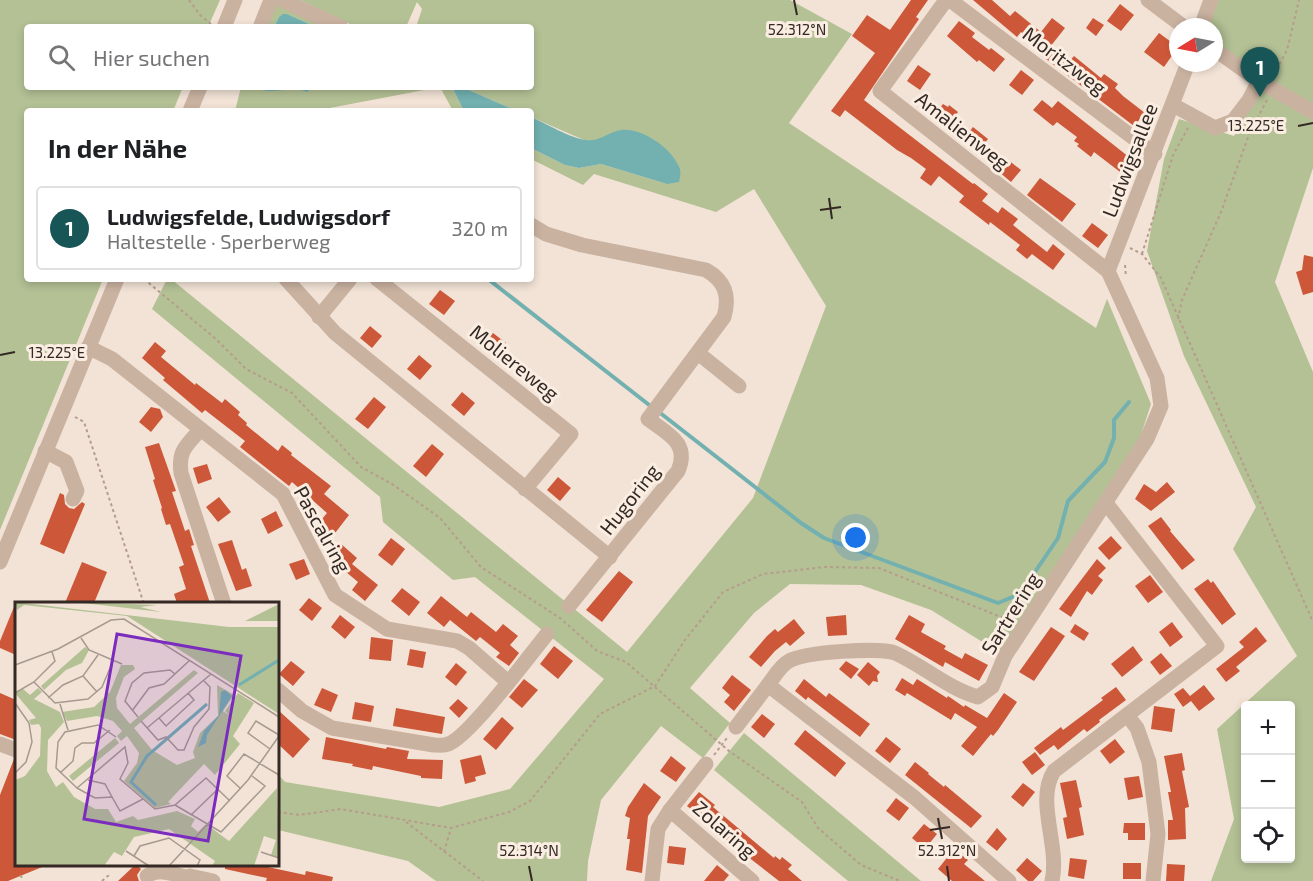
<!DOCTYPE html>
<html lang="de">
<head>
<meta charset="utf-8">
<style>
  body { margin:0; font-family:"Exo 2",sans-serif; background:#f2f2f2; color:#202124 }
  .controls { position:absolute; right:18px; bottom:18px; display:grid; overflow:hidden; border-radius:6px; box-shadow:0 3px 9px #0003 }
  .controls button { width:54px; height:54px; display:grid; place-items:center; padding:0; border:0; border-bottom:2px solid #e0e0e0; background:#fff; color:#202124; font:30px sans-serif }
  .compass { position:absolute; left:1169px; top:18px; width:54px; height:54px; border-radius:50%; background:#fff; box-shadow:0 3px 9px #0003; rotate:260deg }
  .you { position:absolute; left:856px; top:538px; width:21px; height:21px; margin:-15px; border:4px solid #fff; border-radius:50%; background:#1a73e8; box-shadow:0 0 0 9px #1a73e833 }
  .badge { display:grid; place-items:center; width:39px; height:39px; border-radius:50%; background:#185557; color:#fff; font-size:20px; font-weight:700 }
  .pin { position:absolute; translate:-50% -50px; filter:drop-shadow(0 2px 3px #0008) }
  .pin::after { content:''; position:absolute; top:32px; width:21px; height:18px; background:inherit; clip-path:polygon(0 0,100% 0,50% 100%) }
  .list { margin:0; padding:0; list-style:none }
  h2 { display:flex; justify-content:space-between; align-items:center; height:78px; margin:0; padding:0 24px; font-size:26px }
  h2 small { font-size:20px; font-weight:400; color:#757577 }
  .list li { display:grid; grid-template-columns:39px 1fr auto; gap:18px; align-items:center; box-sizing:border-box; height:84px; margin:0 12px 12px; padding:0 12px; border:2px solid #e0e0e0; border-radius:6px }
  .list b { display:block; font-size:22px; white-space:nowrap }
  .list p { margin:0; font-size:20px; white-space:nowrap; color:#757577 }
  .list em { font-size:20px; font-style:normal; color:#757577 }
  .icon { flex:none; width:33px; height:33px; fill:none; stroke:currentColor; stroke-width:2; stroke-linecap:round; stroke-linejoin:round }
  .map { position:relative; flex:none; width:1313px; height:881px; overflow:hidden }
  .search { position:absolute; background:#fff; box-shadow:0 3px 9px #0003; left:24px; top:24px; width:510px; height:66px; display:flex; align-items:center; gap:15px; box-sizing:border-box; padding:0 21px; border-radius:6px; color:#757577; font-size:22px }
  .panel { position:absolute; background:#fff; box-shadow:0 3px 9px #0003; left:24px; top:108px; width:510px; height:174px; border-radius:6px }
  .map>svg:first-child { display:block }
</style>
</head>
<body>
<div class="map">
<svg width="1313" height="881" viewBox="0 0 1313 881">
  <rect width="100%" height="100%" fill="#f2e3d6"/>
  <g fill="#b4c195" fill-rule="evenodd">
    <polygon points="0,0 220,0 208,27 27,27 27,87 183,87 173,111 27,111 27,279 103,279 0,530"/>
    <polygon points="275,0 332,27 316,27 287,14 279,17 274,27 263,27"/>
    <polygon points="300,0 790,0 852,34 789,123 1096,328 1107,299 1151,404 1138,444 1005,656 931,610 861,585 790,584 754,613 690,688 730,723 703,758 661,726 601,800 588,861 587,881 436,881 408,861 278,830 278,774 285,782 439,807 510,789 604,679 475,577 453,580 383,522 380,497 152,309 167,279 171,279 627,652 753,498 826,306 754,189 716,212 594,174 583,185 531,159 531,148 565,165 579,168 601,164 667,184 594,141 584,140 531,117 531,111 517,111 462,87 531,87 531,27 416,27 422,9 417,2 406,27 356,27"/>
    <path d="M1217 0H1313V168L1275 282 1313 372V881H1211L1234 819 1217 729 1297 656 1233 549 1256 507 1184 356 1147 251 1164 159 1179 119 1234 136 1266 80 1214 47V27H1203ZM1246 706H1290V858H1246Z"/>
    <path d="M241 87H257L258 89C275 91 292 86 307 91L312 87 368 89 374 87H452L464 111H453L440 87 314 111H235Z"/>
    <polygon points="744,733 921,881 848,881 714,770"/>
  </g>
  <g fill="#73b0b0">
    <polygon points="283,14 287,14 316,27 274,27 279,17"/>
    <path d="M257 87H312L307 92C290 85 275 95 258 89Z"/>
    <polygon points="452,87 462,87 517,111 464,111"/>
    <path d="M531 117C547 124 570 138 586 140 599 142 609 132 621 130 642 127 673 149 680 169 681 173 680 178 679 182L667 184 601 164 579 168 565 165 531 148Z"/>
  </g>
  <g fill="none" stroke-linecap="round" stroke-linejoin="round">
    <g stroke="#73b0b0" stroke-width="4">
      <polyline points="488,279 653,408"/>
      <polyline points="659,412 801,523 824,538 998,603 1020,594 1058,538 1068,501 1105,462 1114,438 1114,420 1129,402"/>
    </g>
  </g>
  <g fill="#cd5739">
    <polygon points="911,0 928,0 916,17 919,19 864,100 973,184 974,183 988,194 982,201 998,213 1002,207 1018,219 1013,225 1047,252 1053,244 1065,254 1053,270 1032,254 1027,259 1016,250 1020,245 990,222 989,225 959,202 964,196 939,176 931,186 920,178 926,169 911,158 897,150 845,110 840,117 831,111 875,53 852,36 867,15 890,30"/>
    <polygon points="973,0 992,0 1010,16 1015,11 1041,32 1052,18 1065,28 1050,47 1069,62 1074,56 1101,78 1104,74 1118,84 1115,88 1123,96 1145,113 1134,126 1042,56 1046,51 1021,32 1017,37"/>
    <polygon points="1120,4 1134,15 1121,31 1107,21"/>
    <polygon points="1093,18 1104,25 1096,36 1086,28"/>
    <polygon points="959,21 975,33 972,37 989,50 991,48 1005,59 994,72 979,60 977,62 947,36"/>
    <polygon points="1159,33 1178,47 1164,67 1144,52"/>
    <polygon points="918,65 931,74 920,90 907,81"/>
    <polygon points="1021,70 1034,80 1022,95 1009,85"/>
    <polygon points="1042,100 1052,108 1058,101 1134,161 1124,175 1094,152 1091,157 1077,146 1079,144 1074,141 1077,137 1057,122 1053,126 1033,110"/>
    <polygon points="943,104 948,107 949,105 958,112 947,127 933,117"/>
    <polygon points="973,127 988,139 978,152 963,140"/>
    <polygon points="1007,159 1021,170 1011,182 998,171"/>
    <polygon points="1040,178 1076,204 1062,222 1027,195"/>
    <polygon points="1092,223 1108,235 1098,248 1082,236"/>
    <polygon points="1304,255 1313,257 1313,292 1303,295 1296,272 1302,270"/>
    <polygon points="440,290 455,301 444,315 429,304"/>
    <polygon points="370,326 382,336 372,348 360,338"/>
    <polygon points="493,333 506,343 495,357 482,346"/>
    <polygon points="155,342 166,351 161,357 195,385 196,383 222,403 225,399 240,412 238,415 247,423 246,425 278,451 282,445 292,453 291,455 331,486 324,494 349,515 332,537 317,525 327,513 292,482 289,486 240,447 245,441 205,410 202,413 163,380 165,378 142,358"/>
    <polygon points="419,355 432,366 420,380 407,369"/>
    <polygon points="462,392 475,403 464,416 451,405"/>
    <polygon points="374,397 386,407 368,429 355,419"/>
    <polygon points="151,407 160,409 163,417 151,432 139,422"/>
    <polygon points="159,443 176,491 172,492 185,531 189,529 194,545 191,546 210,603 177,603 174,594 186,589 179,567 184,565 170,524 166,525 161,509 162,508 153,480 155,479 145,447"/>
    <polygon points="432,444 444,454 426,477 413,466"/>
    <polygon points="207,464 212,479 198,484 193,468"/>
    <polygon points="558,477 571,488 560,501 547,490"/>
    <polygon points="1167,482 1175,492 1151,511 1135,499 1144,484 1156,492"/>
    <polygon points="60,493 64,495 65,504 69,508 74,509 82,502 85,504 64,554 40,544"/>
    <polygon points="219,497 231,512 218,522 206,507"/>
    <polygon points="276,511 283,526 268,534 261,519"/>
    <polygon points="1161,517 1171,530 1170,531 1195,560 1182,570 1148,526"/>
    <polygon points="1111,536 1122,548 1109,560 1098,548"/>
    <polygon points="391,538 405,549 392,566 378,555"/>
    <polygon points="232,540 242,570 246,568 252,586 236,591 218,544"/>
    <polygon points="340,543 357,558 352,564 378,585 365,601 352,590 358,582 328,557"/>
    <polygon points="304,559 310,574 296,580 289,564"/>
    <polygon points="1097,559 1106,568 1098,576 1103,580 1092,595 1087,591 1071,617 1059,609"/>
    <polygon points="82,562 107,572 94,603 65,603"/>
    <polygon points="619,571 633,582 602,622 586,610"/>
    <polygon points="1150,575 1163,592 1148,603 1135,586"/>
    <polygon points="1208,579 1211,583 1213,581 1236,614 1222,625 1194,589"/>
    <polygon points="402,588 420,602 409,616 391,601"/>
    <polygon points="441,596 467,617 471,612 496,632 503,624 518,636 510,645 519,653 509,666 496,657 500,653 480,637 476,641 450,620 444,627 427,613"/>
    <polygon points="309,598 322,608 312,621 299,610"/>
    <polygon points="16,602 16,655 0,648 0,641"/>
    <polygon points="340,615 355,627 345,639 331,627"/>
    <polygon points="846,615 847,635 828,636 826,617"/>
    <polygon points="909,615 925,624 921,632 946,646 944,649 962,659 965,653 988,665 979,681 945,662 943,667 895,639"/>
    <polygon points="794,619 805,633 790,646 786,642 775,651 761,667 749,657 767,636 775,629 778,632"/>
    <polygon points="1172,622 1183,637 1170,647 1159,632"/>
    <polygon points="1075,624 1089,633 1084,641 1070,632"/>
    <polygon points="1051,627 1065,636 1034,681 1019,672"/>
    <polygon points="1256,627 1267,641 1236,667 1240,671 1226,682 1216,669 1244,647 1239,642"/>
    <polygon points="371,637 393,640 391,661 369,659"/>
    <polygon points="554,646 573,661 558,679 540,664"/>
    <polygon points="1133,646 1143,660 1122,677 1111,664"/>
    <polygon points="410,649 426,652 423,668 407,665"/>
    <polygon points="1161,653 1172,666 1160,675 1150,662"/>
    <polygon points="291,661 305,672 293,686 279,674"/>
    <polygon points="846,661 859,669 851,679 839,669"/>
    <polygon points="868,662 880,672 877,676 878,682 873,681 869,686 857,675"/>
    <polygon points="456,663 467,672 456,686 445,677"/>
    <polygon points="732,675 751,690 734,711 724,702 730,695 722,688"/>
    <polygon points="902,678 913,685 917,679 947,698 948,696 964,707 965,705 987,718 1004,693 1017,702 998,730 993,736 991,734 973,756 961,746 977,727 955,713 951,720 907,693 905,696 895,690"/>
    <polygon points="524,679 538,690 522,708 509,697"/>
    <polygon points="804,679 826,697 829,693 870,724 860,737 808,697 806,700 795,691"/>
    <polygon points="1204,685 1215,699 1199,711 1191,701 1183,707 1174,694 1183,688 1190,696"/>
    <polygon points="1116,687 1126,700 1099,720 1100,722 1087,732 1084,729 1058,750 1054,745 1040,755 1034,748 1061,727 1063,730 1103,700 1101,698"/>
    <polygon points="322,688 338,695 331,712 314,705"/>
    <polygon points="0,693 16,700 16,740 0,734"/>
    <polygon points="458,699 468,708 459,718 449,708"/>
    <polygon points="355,702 374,706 371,722 352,719"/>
    <polygon points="1154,706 1175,709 1172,732 1151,729"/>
    <polygon points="396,708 445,717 442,734 393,726"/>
    <polygon points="278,710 310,739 293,758 278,744"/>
    <polygon points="762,714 775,724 764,738 751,727"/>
    <polygon points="502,717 514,728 496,750 483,739"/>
    <polygon points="805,730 846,763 835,777 794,744"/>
    <polygon points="326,737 386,749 387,747 409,751 407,759 443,760 442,779 421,778 421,776 373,766 372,770 352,766 353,764 322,759"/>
    <polygon points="886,737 901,749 890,763 875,751"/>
    <polygon points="1115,739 1125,752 1110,764 1100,751"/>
    <polygon points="1035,752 1045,765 1032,775 1022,762"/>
    <polygon points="1182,753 1185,770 1182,771 1189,807 1185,808 1186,839 1168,840 1168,820 1173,820 1168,792 1171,792 1164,756"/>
    <polygon points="481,755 486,774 475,777 476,781 465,784 460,760"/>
    <polygon points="671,756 686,768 676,782 660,771"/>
    <polygon points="14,759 16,760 16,864 47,865 8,881 0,881 0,795"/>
    <polygon points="915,762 929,773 928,774 944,787 945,785 982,816 971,828 905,775"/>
    <polygon points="1139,776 1143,797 1128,800 1124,778"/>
    <polygon points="1076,780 1082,807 1079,808 1084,835 1067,839 1063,818 1067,817 1060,783"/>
    <polygon points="644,783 661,797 648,816 642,873 626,870 630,839 627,839 630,818 625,816 628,807"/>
    <polygon points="1023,783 1035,792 1023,807 1011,797"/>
    <polygon points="699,792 715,805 713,807 774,858 775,856 780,860 782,857 792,865 788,869 802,881 779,881 712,829 714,827 687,806"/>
    <polygon points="896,798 909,808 899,821 886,811"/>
    <polygon points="1124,823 1145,823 1145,840 1128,840 1128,833 1123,833"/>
    <polygon points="924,824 937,834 925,849 912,838"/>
    <polygon points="997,828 1007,839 997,851 986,842"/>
    <polygon points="669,846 686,848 684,865 667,863"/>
    <polygon points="954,849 968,860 964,864 985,881 952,881 938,869"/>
    <polygon points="1027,858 1042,871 1033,881 1028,881 1016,870"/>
    <polygon points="1070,858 1087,860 1084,879 1068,876"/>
    <rect x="1123" y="863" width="18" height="16"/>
    <polygon points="136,864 141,869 137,875 139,881 118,881"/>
    <polygon points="225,864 254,864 305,875 306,871 333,877 332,881 266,881 267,878 225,869"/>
    <polygon points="1167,864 1185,865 1184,881 1166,881"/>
    <polygon points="717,865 729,875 724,881 704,881"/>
  </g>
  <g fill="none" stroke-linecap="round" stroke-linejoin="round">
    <g stroke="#b69c8c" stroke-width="2" stroke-dasharray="3 3" stroke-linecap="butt">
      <polyline points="189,0 200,15 211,24"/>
      <polyline points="1274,75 1287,50 1299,0"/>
      <polyline points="1130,248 1142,254 1161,278 1313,622"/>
      <polyline points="1142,254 1173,155 1188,128"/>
      <polyline points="1125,265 1126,277"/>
      <polyline points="144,279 217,340 246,369 292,393 361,467 392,484 440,518 481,567 560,618 597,651 626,662 729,751 802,802 818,828 861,865 900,881"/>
      <polyline points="1178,319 1182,300 1221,212 1250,132 1267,100"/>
      <polyline points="75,417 84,422 144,604"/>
      <polyline points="714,755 727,738"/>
      <polyline points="278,812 299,815 341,809 451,828 509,812 530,801 600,714 655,686 685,640 723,592 763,574 825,567 879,568 1011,621"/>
      <polyline points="406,822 483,881"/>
      <polyline points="444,852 451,828"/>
      <polyline points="21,875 22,881"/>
      <polyline points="102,881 109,875"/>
    </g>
    <g stroke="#cab2a1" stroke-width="15">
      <polyline points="282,0 341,27"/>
      <path d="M946 0 880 91 1108 271 1157 378 1161 406 1147 439 1005 656 992 687 978 697C947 688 924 666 895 653 880 647 804 652 789 661 780 666 774 677 768 685L915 798 1009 881"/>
      <polyline points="950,0 1155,154"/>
      <polyline points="1148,0 1184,27"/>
      <polyline points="261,25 271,0"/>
      <polyline points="224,27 235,0"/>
      <polyline points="1201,27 1211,0"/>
      <polyline points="1214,49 1259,81 1313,112"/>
      <polyline points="1173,105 1215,128 1233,121 1249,100 1259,81"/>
      <polyline points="190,111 200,87"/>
      <path d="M531 225 546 234 582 245 706 270C725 281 730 295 724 317L648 419C668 434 690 443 678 471L569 606"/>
      <polyline points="1108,271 1188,63"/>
      <polyline points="286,279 335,333 610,557"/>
      <polyline points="377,279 571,434 525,489"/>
      <polyline points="319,317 350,279"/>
      <polyline points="88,347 112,359 283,494 335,595 387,629 457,641 469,648 508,682"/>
      <polyline points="698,353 739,386"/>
      <path d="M200 430C186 446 178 451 181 473L224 604"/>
      <polyline points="45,451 66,462 77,491 73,499"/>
      <polyline points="1106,503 1217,646 1127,715 1137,728 1149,762 1158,834 1153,881"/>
      <polyline points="0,562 117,279"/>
      <path d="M278 690 302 711 332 728 434 745C438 745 444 746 448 744 468 738 530 655 547 634"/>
      <polyline points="736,727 768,685"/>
      <polyline points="0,744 16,750"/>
      <polyline points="670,810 752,881"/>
      <path d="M147 876C159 867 175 875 189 878"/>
      <polyline points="190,876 213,881"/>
      <polyline points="652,881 658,829 670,810 706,764"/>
      <path d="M1052 881C1060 845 1035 801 1054 771L1127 715"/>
    </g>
  </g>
  <path fill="none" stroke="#342924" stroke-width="2" d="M794 0 797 15M1298 126 1313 123M829 198 832 219M820 210 841 207M0 355 15 352M938 818 942 839M930 830 950 827M529 866 532 881M947 866 949 881"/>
  <g text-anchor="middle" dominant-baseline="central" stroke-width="6" stroke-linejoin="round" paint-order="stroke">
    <g font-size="20" fill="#342924" stroke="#faeee2">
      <text transform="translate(1065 60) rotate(37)">Moritzweg</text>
      <text transform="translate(963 130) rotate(38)">Amalienweg</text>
      <text transform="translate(1129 160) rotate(-69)">Ludwigsallee</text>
      <text transform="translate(515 362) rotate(39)">Moliereweg</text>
      <text transform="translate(629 499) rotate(-52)">Hugoring</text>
      <text transform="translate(323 529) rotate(61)">Pascalring</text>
      <text transform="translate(1010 613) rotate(-58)">Sartrering</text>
      <text transform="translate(725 829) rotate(41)">Zolaring</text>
    </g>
  </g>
  <g transform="translate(15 602)">
    <rect width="264" height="264" fill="#f2e3d6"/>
    <path d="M0 0 214 25H264V112L112 14 9 3 2 8ZM60 0 142 3 125 5 146 10ZM264 2V19H230ZM70 45 74 48 67 61 51 68 29 88 26 84ZM106 63H118L120 67 109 75 101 96 102 106 115 122 179 68 183 71 119 126 137 148 162 163 180 156 178 150 185 131 203 114 202 83 219 93 208 109 214 113 210 109 223 91 239 101 218 134 225 142 200 173 189 162 153 200 156 202 140 206 109 179 122 161 124 151 112 134 106 139 102 134 107 129 98 119 82 114 52 119 47 110 79 105 95 90ZM23 86 27 90 19 97 45 110 49 120 33 138 32 169 41 185 48 180 59 195 80 207H93L101 220 118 214 123 218 162 209 180 217 176 224 183 230 191 222 214 239 262 186 264 256 256 253 261 238 249 234 239 264H197L200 259 154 227 119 235 107 254 99 250 89 264H0V178L10 174 25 154 26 126 24 122 16 123 14 118 21 116 0 91 8 87 15 93ZM100 136 104 141 58 179 54 174Z" fill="#b4c195"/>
    <path d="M210 88 217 94 192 133 191 141 183 145 189 129 204 113 206 90Z" fill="#73b0b0"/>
    <path fill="none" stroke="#73b0b0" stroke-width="3" d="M224 83 264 58M141 203 116 180 132 154 192 102"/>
    <path fill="none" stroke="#a6998f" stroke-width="1.5" d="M119 0H139M66 36 74 48 107 62M0 63 43 47 96 18 109 17 264 115M68 74 82 90M19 80 40 101 73 97 87 85 98 59M0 91 19 80 40 59 37 50M33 96 48 83 68 74 83 53M0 101 14 121 17 140 11 160 0 171M45 102 53 128M117 109 134 86 149 82 175 58M123 115 110 99 117 81 129 71 155 68 160 72M144 116 151 124 179 98 173 91M126 119 143 138 151 135 163 148H169L179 125 194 107 195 85 189 79M132 126 196 72M255 147 233 131 241 119 264 133M45 171 58 159 60 146 67 141H79L95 128M73 178 90 182 97 195M62 186 41 166 43 140 50 130 83 123 101 135M226 187 212 174 229 152 264 173M128 197 105 209 97 195 80 196 62 186 110 145 113 161 105 177 140 207 160 203 191 176 215 199M160 203 206 230 250 184 237 174M176 213 203 187M111 249 134 264M246 250 264 256M119 254 125 244 154 236 185 258 182 264M154 264 233 178 264 134"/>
    <path fill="#7b2cbf" fill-opacity="0.15" stroke="#7b2cbf" stroke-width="3" d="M102 32 226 54 193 239 69 217Z"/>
    <rect width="264" height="264" fill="none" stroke="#342924" stroke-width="3"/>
  </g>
  <g font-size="15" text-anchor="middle" fill="#342924" stroke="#faeee2" stroke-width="6" stroke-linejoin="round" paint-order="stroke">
    <text x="797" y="35">52.312°N</text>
    <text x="1256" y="131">13.225°E</text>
    <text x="57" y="358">13.225°E</text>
    <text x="529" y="856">52.314°N</text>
    <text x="947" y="856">52.312°N</text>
  </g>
</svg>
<div class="controls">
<button>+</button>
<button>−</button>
<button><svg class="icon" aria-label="locate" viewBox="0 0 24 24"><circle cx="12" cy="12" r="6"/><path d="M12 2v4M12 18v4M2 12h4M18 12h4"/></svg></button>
</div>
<svg class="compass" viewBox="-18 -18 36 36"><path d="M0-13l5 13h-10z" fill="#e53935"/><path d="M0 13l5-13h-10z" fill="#757577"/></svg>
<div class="you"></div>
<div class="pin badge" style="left:1260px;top:97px">1</div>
<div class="search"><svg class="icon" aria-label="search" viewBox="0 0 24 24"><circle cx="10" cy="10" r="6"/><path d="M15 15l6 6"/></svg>Hier suchen</div>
<section class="panel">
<h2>In der Nähe<small></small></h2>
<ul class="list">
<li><span class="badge">1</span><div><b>Ludwigsfelde, Ludwigsdorf</b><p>Haltestelle · Sperberweg</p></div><em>320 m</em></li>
</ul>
</section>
</div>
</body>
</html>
